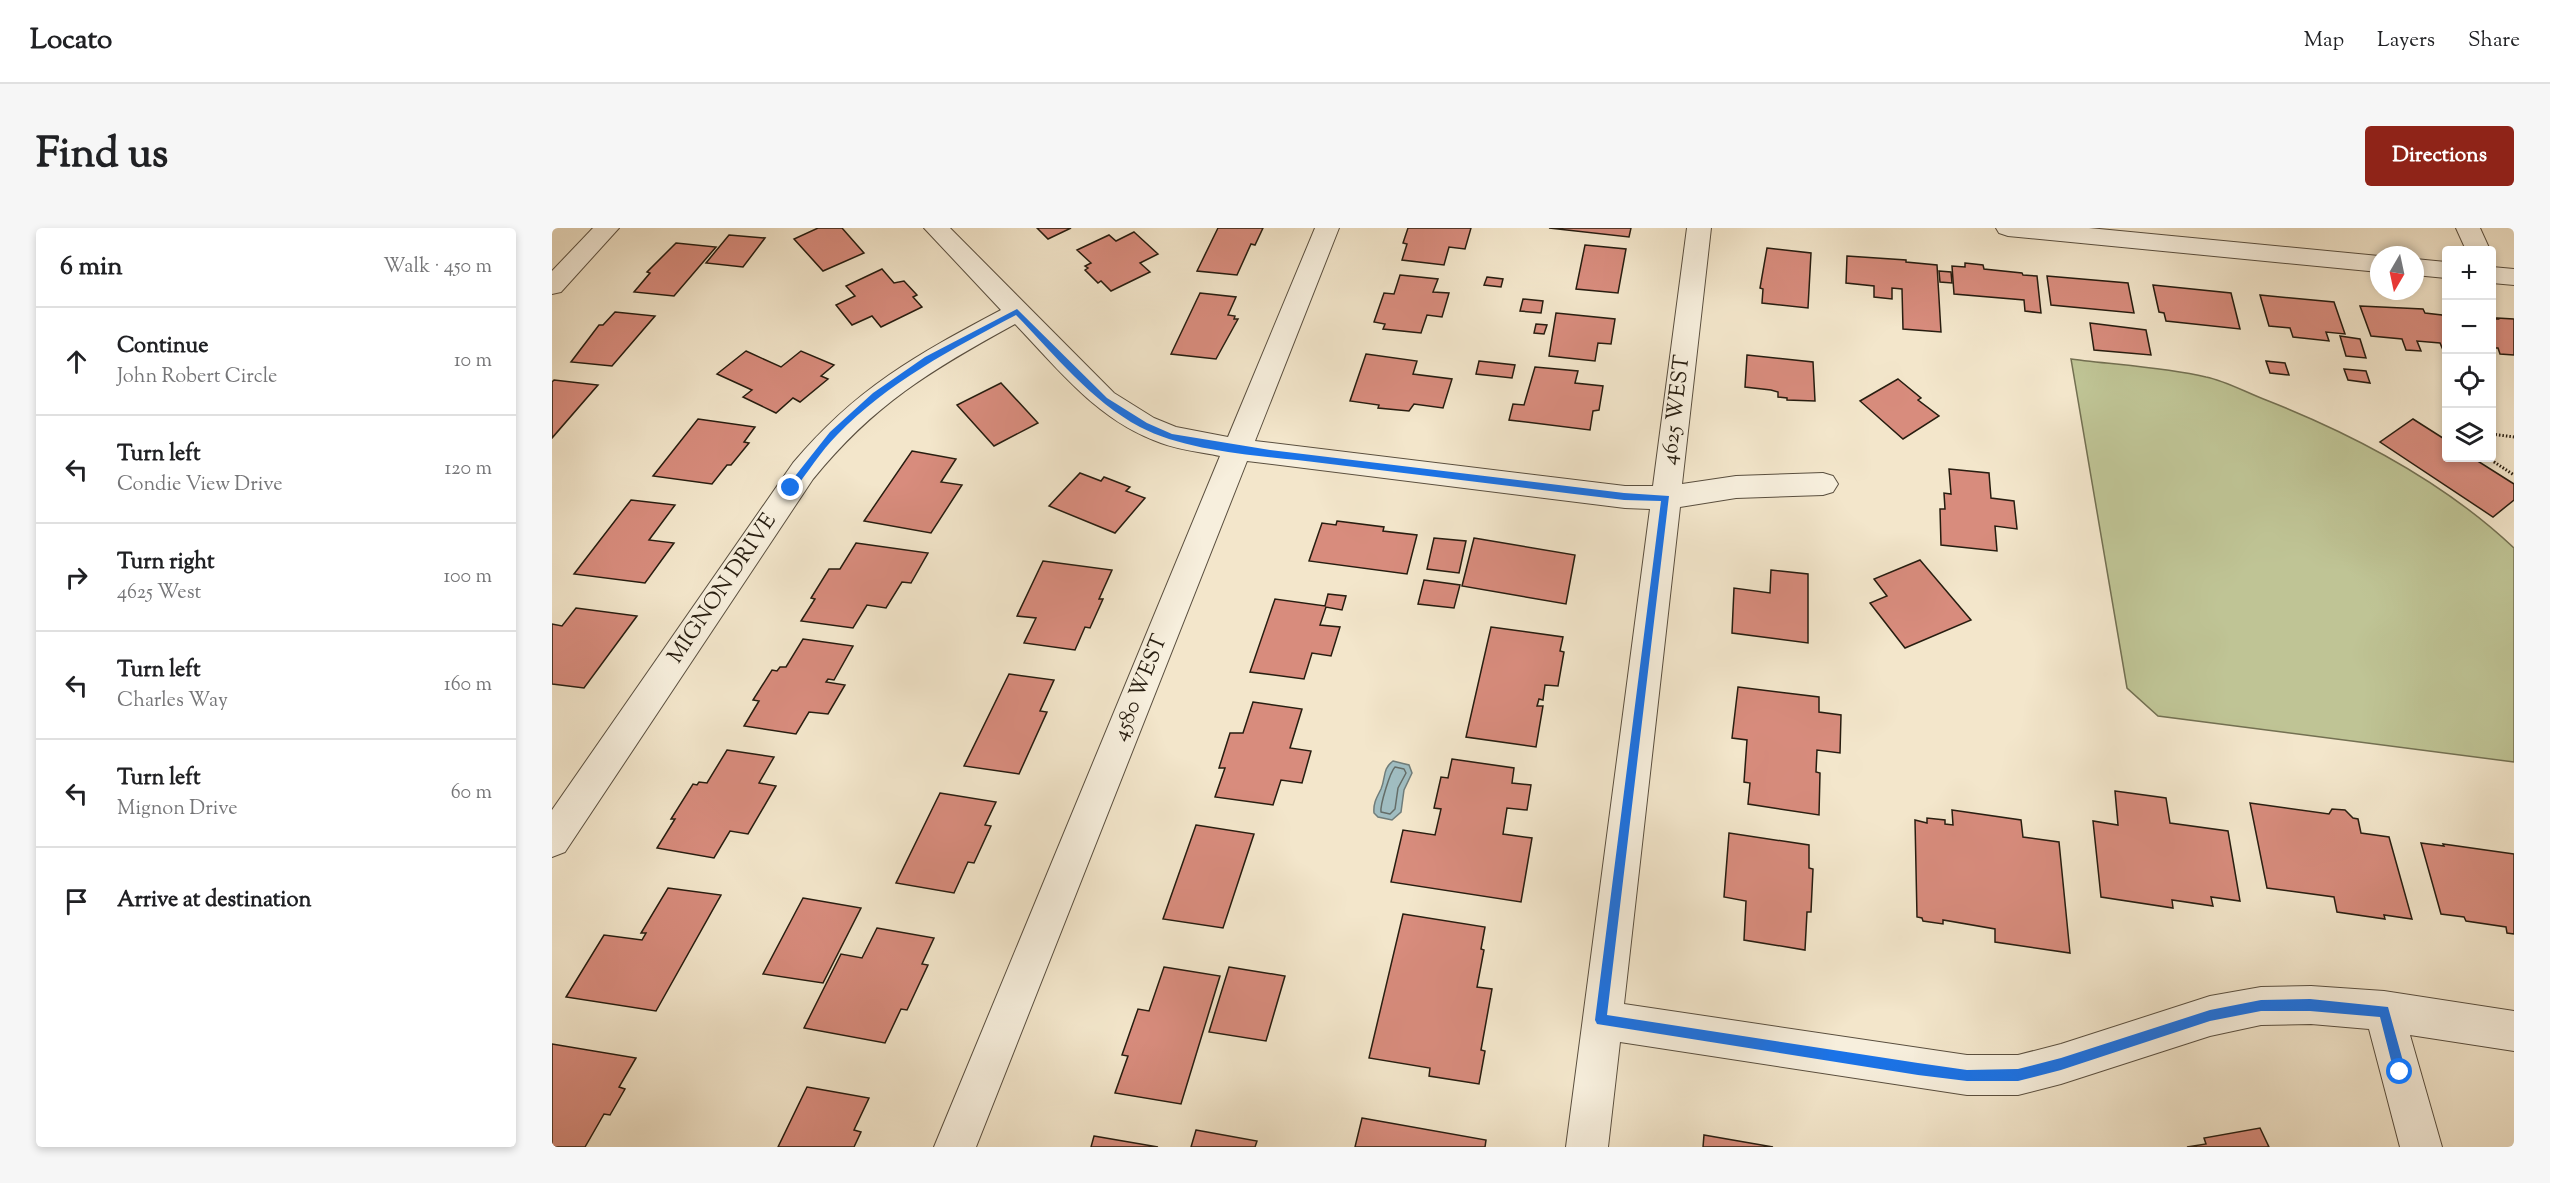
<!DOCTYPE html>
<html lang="en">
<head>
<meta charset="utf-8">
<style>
  body { margin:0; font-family:"Sorts Mill Goudy",serif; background:#f6f6f6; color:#202124 }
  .controls { position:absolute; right:18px; top:18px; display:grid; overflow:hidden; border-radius:6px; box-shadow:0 3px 9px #0003 }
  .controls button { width:54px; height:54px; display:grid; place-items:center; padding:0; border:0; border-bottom:2px solid #e0e0e0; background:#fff; color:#202124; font:30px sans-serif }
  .compass { position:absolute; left:1818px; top:18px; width:54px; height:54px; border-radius:50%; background:#fff; box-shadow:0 3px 9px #0003; rotate:189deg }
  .stop { position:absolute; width:18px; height:18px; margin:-14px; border:4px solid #1a73e8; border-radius:50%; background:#fff }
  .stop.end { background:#1a73e8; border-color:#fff; box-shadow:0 2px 6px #0008 }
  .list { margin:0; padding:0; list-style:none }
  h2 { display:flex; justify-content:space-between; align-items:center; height:78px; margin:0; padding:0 24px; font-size:26px }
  h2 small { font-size:20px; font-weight:400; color:#757577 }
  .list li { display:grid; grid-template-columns:39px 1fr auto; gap:18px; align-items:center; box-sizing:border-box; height:108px; padding:0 24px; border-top:2px solid #e0e0e0 }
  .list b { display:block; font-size:22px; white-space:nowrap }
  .list p { margin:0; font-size:20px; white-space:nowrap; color:#757577 }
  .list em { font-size:20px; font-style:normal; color:#757577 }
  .icon { flex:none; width:33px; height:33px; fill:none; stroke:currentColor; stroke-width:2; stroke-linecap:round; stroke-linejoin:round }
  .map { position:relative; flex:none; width:1962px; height:919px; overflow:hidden; border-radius:6px }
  header { display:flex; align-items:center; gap:36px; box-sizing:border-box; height:84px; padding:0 30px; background:#fff; border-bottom:2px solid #e0e0e0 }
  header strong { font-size:28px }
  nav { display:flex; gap:33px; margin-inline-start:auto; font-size:21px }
  .intro { display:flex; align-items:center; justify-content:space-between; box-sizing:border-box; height:144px; padding:0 36px }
  h1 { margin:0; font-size:42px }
  .button { padding:15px 27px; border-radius:6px; background:#8f2418; color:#fff; font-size:21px; font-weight:700 }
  main { display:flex; gap:36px; padding:0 36px }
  aside { flex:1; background:#fff; border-radius:6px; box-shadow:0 3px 9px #0003 }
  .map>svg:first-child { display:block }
</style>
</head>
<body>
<header>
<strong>Locato</strong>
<nav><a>Map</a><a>Layers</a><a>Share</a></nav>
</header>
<div class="intro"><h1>Find us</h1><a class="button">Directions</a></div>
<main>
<aside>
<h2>6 min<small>Walk · 450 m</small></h2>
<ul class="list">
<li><svg class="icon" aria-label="ahead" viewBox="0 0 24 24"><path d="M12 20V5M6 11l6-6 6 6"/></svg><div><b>Continue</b><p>John Robert Circle</p></div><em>10 m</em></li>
<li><svg class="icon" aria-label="left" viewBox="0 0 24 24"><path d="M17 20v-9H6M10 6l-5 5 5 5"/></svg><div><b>Turn left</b><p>Condie View Drive</p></div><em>120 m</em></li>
<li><svg class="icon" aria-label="right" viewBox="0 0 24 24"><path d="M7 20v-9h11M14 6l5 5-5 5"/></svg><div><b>Turn right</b><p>4625 West</p></div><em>100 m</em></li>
<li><svg class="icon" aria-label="left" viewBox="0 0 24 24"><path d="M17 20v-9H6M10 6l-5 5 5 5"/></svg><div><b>Turn left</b><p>Charles Way</p></div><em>160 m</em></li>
<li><svg class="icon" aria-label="left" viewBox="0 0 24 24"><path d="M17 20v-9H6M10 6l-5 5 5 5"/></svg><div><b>Turn left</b><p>Mignon Drive</p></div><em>60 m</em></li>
<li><svg class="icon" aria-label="arrive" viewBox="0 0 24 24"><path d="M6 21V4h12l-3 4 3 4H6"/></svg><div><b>Arrive at destination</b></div></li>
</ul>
</aside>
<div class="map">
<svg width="1962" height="919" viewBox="0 0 1962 919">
  <rect width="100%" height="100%" fill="#f3e6cb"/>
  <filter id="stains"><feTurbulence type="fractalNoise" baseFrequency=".00333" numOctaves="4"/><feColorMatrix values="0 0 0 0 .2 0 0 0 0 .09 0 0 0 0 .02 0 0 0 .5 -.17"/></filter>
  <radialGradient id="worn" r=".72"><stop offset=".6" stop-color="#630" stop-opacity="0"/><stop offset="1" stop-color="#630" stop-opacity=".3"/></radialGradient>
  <path fill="#bfc495" stroke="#737052" stroke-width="1.5" d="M1519 131C1564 137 1610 139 1654 149 1674 153 1695 165 1714 172 1803 207 1892 254 1962 320V534L1606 488 1575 460Z"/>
  <path fill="#a0bdc1" stroke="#707d7a" stroke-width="1.5" d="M841 533 857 537 860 545 852 562 849 584 840 592 826 589 822 585C821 575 825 569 829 561 834 550 830 541 841 533Z"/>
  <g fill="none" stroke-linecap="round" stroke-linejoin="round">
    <path stroke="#646d68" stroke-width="1.5" d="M843 539 852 541 854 545 846 560 843 581 838 586 829 584C828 577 838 544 843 539Z"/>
  </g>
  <g fill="#d88c7d" stroke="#271d10" stroke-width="1.5">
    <polygon points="266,0 290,0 312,25 271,43 242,11"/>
    <polygon points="485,0 519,0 496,11"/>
    <polygon points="666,0 711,0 703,17 699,16 685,47 645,43"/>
    <polygon points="856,0 919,0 913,21 897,19 892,37 850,32 855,16 851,15"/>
    <polygon points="997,0 1079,0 1077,9"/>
    <polygon points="582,4 606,26 588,35 598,44 559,63 549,53 546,55 533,42 536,40 533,38 539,35 525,22 557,7 564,13"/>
    <polygon points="177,7 213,10 191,39 154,35"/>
    <polygon points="124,15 164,19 122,68 82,64 98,45 95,44"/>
    <polygon points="1033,17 1074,21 1066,65 1024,61"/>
    <polygon points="1215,20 1259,25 1256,80 1210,75 1211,61 1208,60"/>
    <polygon points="1295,28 1354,32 1354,34 1385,37 1389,104 1351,101 1350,61 1340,60 1340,71 1322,69 1322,58 1294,55"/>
    <polygon points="1413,35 1431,37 1432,41 1470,45 1471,47 1485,48 1489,85 1473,83 1472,72 1402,66 1400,38 1413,39"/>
    <polygon points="330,41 342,55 352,53 365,67 361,69 370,79 329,99 320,88 300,97 284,77 303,68 294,58"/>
    <polygon points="1387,43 1399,44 1400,55 1388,54"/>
    <polygon points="848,47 886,51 881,64 897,65 890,89 875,87 869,105 831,101 833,96 822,94 832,65 842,66"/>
    <polygon points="1495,48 1576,55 1582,85 1499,77"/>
    <polygon points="935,49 951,51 949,59 932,57"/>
    <polygon points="1601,57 1679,65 1688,101 1614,93 1612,85 1607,84"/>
    <polygon points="648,65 684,69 676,87 683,88 682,91 686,91 664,131 619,126"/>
    <polygon points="1708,67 1782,74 1793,106 1774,104 1777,113 1741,109 1738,100 1717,98"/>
    <polygon points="971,71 991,73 989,85 968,83"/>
    <polygon points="1808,78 1871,81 1873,85 1890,87 1894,92 1894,122 1891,122 1888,115 1865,113 1869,123 1854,122 1850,111 1819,108"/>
    <polygon points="63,84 103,88 60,138 19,134 47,97 51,97"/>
    <polygon points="1004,85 1063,91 1059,116 1046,115 1043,133 997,128"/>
    <polygon points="1945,90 1962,91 1962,127 1948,126 1946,120 1940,120 1940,91 1946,91"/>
    <polygon points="1538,95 1594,102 1599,127 1542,122"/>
    <polygon points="984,96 995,97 992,106 982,105"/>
    <polygon points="1788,108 1808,111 1814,130 1794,128"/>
    <polygon points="194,123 229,139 249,123 282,137 269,148 276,151 248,174 241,170 224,185 191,169 200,162 165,146"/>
    <polygon points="814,126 865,133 861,146 900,151 891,180 862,176 857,183 826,180 827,177 798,173"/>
    <polygon points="1195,127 1261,134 1263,173 1235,172 1235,170 1226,169 1226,164 1219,162 1193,159"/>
    <polygon points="927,133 963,137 960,150 924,146"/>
    <polygon points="1714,133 1733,135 1737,147 1718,145"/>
    <polygon points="983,139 1026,143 1023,155 1051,158 1047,182 1041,183 1038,202 957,192 961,176 972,177"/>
    <polygon points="1792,141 1814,143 1818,155 1796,152"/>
    <polygon points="1346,151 1369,170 1366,172 1387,188 1351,211 1308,173"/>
    <polygon points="2,152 46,157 0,210 0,154"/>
    <polygon points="449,155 486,195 442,218 405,177"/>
    <polygon points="146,191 203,199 192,214 197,215 179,237 175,237 160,256 101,248"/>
    <polygon points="1861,191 1894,212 1894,230 1921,230 1962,256 1962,272 1941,289 1828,214"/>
    <polygon points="360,223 404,231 389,254 410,257 379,305 312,293"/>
    <polygon points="1397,241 1437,245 1439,270 1462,273 1465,301 1443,298 1445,323 1389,317 1388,281 1393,281 1392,265 1399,266"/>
    <polygon points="528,245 549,253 552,249 578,259 574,263 593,270 563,305 497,278"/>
    <polygon points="79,272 123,277 97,312 122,315 93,355 22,346"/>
    <polygon points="785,293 832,299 831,303 865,307 855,346 757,333 770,295 784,297"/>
    <polygon points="882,310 914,313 907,345 875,341"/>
    <polygon points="922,310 1023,327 1014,376 910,358"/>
    <polygon points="304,315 376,325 359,355 350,354 334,380 315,377 301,400 249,393 263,371 259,370 277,341 288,341"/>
    <polygon points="1368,332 1419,392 1353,420 1318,375 1335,368 1322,351"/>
    <polygon points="491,333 560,342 547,371 551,371 538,400 533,399 523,422 472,415 484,390 465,388"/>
    <polygon points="1219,342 1256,346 1256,415 1180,405 1182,360 1218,365"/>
    <polygon points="872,352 908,357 902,380 866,376"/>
    <polygon points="776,366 794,368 790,382 774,379 768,397 788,399 779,428 760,425 752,451 698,444 723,371 773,378"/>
    <polygon points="24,380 85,388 32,460 0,456 0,396 10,398"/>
    <polygon points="939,399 1011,409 1008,423 1012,424 1006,458 993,457 991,472 987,471 985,478 991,478 984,519 914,509"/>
    <polygon points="251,411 301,418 282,452 276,451 274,454 293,457 276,486 257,484 244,506 192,498 207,473 201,472 220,442 225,443 228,439 234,439"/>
    <polygon points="457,446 502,452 488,483 495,484 467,546 412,538"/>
    <polygon points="1186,459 1267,469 1267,484 1289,487 1288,525 1265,522 1264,544 1268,545 1267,587 1196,576 1198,555 1192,554 1195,512 1180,510"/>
    <polygon points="701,474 750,481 738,520 759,523 750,555 729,552 721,577 663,569 673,540 667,540 678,505 691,505"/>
    <polygon points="175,522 222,529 207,555 224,558 196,606 178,603 162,630 105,620 123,591 119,591 141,556 145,557 147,554 155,555"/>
    <polygon points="900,531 962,540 960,555 979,557 975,582 955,580 951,606 980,610 969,674 839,654 851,602 883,607 889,581 882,580 889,549 896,550"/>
    <polygon points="1563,563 1614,570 1618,595 1676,603 1688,673 1659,669 1661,678 1620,672 1621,680 1549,669 1541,593 1566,597"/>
    <polygon points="388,565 444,574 433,597 439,598 422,635 416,634 402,665 344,655"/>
    <polygon points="1698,575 1777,586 1780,581 1793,582 1801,590 1806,591 1809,605 1837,609 1860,691 1832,687 1833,691 1785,684 1782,669 1715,660"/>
    <polygon points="1400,582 1469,592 1471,609 1507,614 1518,725 1443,714 1443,701 1391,692 1391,696 1371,693 1370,690 1365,689 1363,592 1375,595 1375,590 1393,592 1393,596 1401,597"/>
    <polygon points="644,597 702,606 671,700 611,691"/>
    <polygon points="1177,605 1257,617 1257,640 1261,641 1259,684 1255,684 1253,722 1192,712 1194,673 1172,669"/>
    <polygon points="1869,615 1892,618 1891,616 1962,626 1962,706 1955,705 1954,699 1914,693 1912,689 1889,686"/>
    <polygon points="116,660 169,667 104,783 14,769 52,707 90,712 94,705 89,705"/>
    <polygon points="251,670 309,680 271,755 211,746"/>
    <polygon points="851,686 933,699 929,721 932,722 925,759 940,761 929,822 933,823 927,856 877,848 878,840 817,830"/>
    <polygon points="325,700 382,710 370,736 376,737 355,782 349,781 333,815 252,800 289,726 310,730"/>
    <polygon points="612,739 668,748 629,876 563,865 576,828 570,827 586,781 597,783"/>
    <polygon points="677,739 733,748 714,813 657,804"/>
    <polygon points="0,816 84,830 67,859 73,861 58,887 52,886 33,919 0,919"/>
    <polygon points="255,859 317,870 302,902 309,904 302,919 226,919"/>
    <polygon points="810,890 934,912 933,919 803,919"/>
    <polygon points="1708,900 1717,919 1635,919 1654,916 1652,910"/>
    <polygon points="644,902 705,913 703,919 639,919"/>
    <polygon points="1152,907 1221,919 1151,919"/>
    <polygon points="542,908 606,919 539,919"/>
  </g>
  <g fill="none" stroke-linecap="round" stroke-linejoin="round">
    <defs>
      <g id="minor">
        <polygon points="41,0 67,0 9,64 0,66 0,43"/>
        <path d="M372 0H398L562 165 602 190 624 199 676 209 763 0H787L703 213 1073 258H1101L1135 0H1159L1130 256 1184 248 1271 245 1281 248 1286 256 1281 264 1271 267 1184 270 1128 279 1072 776 1415 827H1466L1509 816 1658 768 1709 759 1759 758 1832 763 1962 783V823L1858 807 1890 919H1848L1817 801 1759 796 1709 797 1658 808 1509 856 1466 867H1415L1068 814 1056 919H1014L1098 281 1073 280 695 233 424 919H382L668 228C649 224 628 222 609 215 546 193 508 143 463 96 379 142 322 176 261 251L13 624 0 629V582L241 235C304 160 364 127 449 82Z"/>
        <polygon points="1444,0 1537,0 1827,28 1827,44 1456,8 1447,5"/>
        <polygon points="1904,0 1928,0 1938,22 1914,22"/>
        <polygon points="1863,31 1894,34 1894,50 1863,47"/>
        <polygon points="1940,39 1962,41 1962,57 1940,55"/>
      </g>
    </defs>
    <use href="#minor" stroke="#5a4f3f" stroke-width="2"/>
    <g stroke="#271d10" stroke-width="3" stroke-dasharray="1.5 2" stroke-linecap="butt">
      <polyline points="1940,206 1962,209"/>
      <polyline points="1936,230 1962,247"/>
    </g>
    <use href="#minor" fill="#f7efdd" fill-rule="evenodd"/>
  </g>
  <path fill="#1a73e8" d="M465 81 555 170 595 195 620 206 718 222 1072 265 1117 268 1055 787 1366 835 1415 842 1466 841 1509 830 1658 782 1709 772 1758 771 1836 779 1854 844 1852 848H1844L1842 844 1828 789 1758 783H1709L1658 793 1509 842 1466 853H1415L1366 847 1045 796 1043 792 1109 273 1072 272C972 260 871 247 770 235 716 228 637 225 588 199 539 173 503 127 464 87 400 121 336 154 285 207 269 223 256 244 242 262H236V257L278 204 321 165 373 129Z"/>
  <g text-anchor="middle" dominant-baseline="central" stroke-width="4.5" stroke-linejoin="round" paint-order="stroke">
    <g font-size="22" fill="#271d10" stroke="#f7efdd">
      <text transform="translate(1125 182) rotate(-83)">4625 WEST</text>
      <text transform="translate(171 361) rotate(-56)">MIGNON DRIVE</text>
      <text transform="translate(589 460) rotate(-68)">4580 WEST</text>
    </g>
  </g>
  <rect width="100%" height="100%" filter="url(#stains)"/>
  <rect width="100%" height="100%" fill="url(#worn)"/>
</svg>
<div class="controls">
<button>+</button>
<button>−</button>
<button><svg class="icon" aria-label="locate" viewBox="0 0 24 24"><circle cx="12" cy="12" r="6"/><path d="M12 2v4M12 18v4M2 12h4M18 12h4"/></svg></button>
<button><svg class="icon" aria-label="layers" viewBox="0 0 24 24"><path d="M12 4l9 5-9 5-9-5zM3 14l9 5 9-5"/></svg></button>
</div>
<svg class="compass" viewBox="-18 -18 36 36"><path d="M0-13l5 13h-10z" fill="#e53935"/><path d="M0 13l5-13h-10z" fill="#757577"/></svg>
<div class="stop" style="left:1848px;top:844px"></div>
<div class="stop end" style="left:239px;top:260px"></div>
</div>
</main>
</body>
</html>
